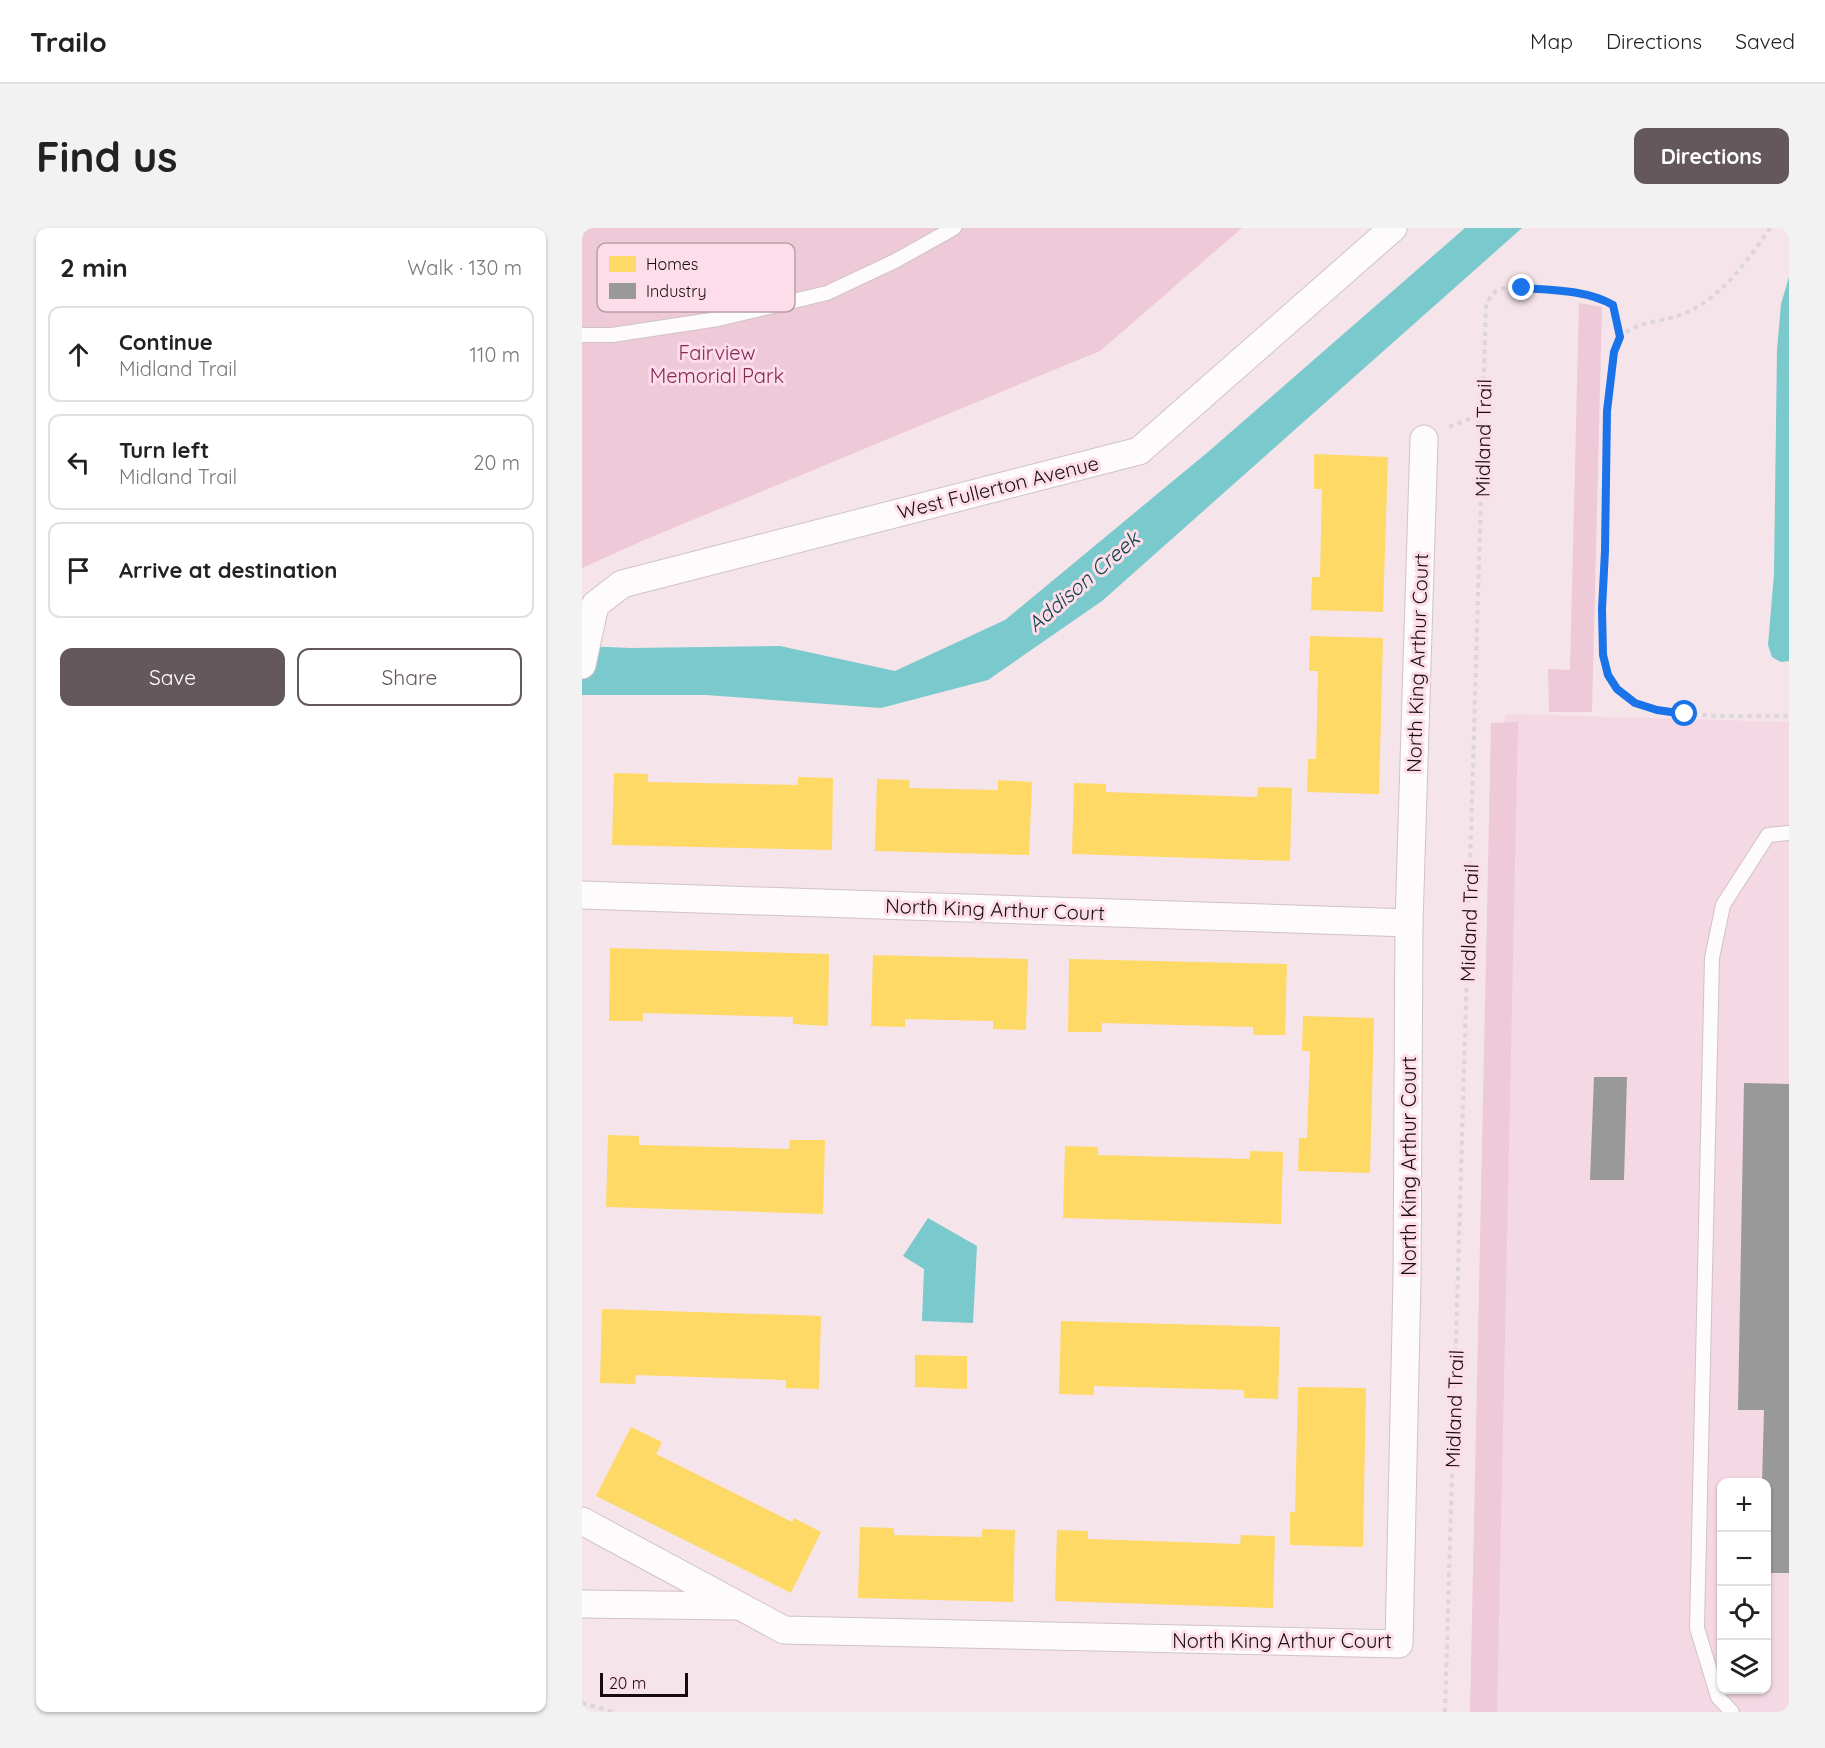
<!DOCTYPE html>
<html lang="en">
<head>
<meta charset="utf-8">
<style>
  body { margin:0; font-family:Quicksand,sans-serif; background:#f2f2f2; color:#222 }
  .controls { position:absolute; right:18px; bottom:18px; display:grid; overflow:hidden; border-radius:12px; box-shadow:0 2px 4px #0004 }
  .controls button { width:54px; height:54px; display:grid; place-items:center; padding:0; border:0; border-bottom:2px solid #e0e0e0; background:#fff; color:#222; font:30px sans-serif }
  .scale { position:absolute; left:18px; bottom:15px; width:88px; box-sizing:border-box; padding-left:6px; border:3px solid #170d11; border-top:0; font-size:16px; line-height:21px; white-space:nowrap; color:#170d11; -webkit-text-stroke:4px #fcdde9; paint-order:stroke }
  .stop { position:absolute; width:18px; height:18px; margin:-14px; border:4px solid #1a73e8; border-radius:50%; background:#fff }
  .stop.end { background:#1a73e8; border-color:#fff; box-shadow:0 2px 6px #0008 }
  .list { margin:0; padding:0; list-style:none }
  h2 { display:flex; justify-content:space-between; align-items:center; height:78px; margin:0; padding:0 24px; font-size:26px }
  h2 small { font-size:20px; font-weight:400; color:#767676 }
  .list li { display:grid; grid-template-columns:39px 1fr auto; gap:18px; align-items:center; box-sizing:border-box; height:96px; margin:0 12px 12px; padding:0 12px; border:2px solid #e0e0e0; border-radius:12px }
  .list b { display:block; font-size:22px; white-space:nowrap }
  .list p { margin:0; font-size:20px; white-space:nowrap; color:#767676 }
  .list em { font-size:20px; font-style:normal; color:#767676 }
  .actions { display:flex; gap:12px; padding:18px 24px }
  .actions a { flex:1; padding:14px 0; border:2px solid #65585d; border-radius:12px; text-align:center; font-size:21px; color:#65585d }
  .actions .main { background:#65585d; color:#fff }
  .icon { flex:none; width:33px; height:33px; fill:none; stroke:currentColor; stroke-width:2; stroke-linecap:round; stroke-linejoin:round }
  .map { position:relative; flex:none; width:1207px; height:1484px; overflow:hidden; border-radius:12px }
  header { display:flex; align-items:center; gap:36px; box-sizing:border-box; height:84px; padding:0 30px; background:#fff; border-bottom:2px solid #e0e0e0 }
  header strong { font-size:28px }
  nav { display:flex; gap:33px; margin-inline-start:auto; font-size:21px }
  .intro { display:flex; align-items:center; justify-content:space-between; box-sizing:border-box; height:144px; padding:0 36px }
  h1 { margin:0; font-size:42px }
  .button { padding:15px 27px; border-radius:12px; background:#65585d; color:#fff; font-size:21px; font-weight:700 }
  main { display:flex; gap:36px; padding:0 36px }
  aside { flex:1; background:#fff; border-radius:12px; box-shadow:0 2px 4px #0004 }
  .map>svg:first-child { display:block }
</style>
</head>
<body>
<header>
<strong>Trailo</strong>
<nav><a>Map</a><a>Directions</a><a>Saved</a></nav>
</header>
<div class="intro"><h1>Find us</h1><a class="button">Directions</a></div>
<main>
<aside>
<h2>2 min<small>Walk · 130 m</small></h2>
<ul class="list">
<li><svg class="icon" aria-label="ahead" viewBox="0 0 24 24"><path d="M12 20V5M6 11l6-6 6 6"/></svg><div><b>Continue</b><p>Midland Trail</p></div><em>110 m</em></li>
<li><svg class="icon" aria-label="left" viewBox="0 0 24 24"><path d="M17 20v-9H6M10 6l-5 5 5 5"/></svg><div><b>Turn left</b><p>Midland Trail</p></div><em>20 m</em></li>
<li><svg class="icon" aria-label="arrive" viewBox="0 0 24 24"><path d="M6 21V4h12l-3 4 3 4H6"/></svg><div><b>Arrive at destination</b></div></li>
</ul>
<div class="actions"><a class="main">Save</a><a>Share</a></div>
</aside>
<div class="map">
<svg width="1207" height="1484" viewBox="0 0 1207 1484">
  <rect width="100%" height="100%" fill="#f5e4ea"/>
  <path fill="#f4d8e3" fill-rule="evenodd" d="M923 486 1207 494V1484H902ZM1140 1254H1184V1462H1140Z"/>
  <g fill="#eec9d7">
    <polygon points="0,0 660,0 518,123 60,313 0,340"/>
    <polygon points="997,75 1020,79 1010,484 967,484 966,441 988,442"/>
    <polygon points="936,494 915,1484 888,1484 909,495"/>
  </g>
  <g fill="#7ac9cd">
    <polygon points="883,0 940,0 520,373 406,452 299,480 124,467 0,467 0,418 49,420 198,418 313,443 423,392 626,224"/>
    <polygon points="1207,49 1207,433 1199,434 1190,429 1186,417 1192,346 1195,122 1199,76"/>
    <polygon points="346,990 395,1018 391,1095 340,1093 342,1041 321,1028"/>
  </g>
  <g fill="#ffd966">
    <polygon points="732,226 806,229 801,384 729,382 730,349 738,349 740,261 732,261"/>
    <polygon points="728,408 801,410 797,566 725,564 726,531 734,531 736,443 727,443"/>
    <polygon points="32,545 66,546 66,554 216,557 216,549 251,550 250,622 30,617"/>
    <polygon points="295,551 328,552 327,560 416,562 416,552 450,554 447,627 293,623"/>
    <polygon points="492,555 524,556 524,564 675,569 676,559 710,560 708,633 490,626"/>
    <polygon points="28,720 247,726 246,798 211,796 211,789 61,785 61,793 27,793"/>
    <polygon points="291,727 446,731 444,802 411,801 411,793 323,791 323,799 289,798"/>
    <polygon points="487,731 705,736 703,807 671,807 671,799 520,795 520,804 486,804"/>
    <polygon points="721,788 792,790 788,945 716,943 717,910 725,910 728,823 720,823"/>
    <polygon points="26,907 57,908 57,917 207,921 208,912 243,912 241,986 24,979"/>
    <polygon points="483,918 516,919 516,927 668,931 668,923 701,924 699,996 481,990"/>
    <polygon points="20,1081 239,1088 237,1161 204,1160 204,1152 54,1147 53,1156 18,1155"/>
    <polygon points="479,1093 698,1099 696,1171 662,1170 662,1162 512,1158 512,1167 477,1166"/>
    <polygon points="333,1127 385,1128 385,1161 333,1159"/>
    <polygon points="716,1159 784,1160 781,1319 708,1317 708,1284 713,1284"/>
    <polygon points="49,1199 80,1214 74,1226 210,1294 212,1290 239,1304 209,1365 14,1268"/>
    <polygon points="278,1299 312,1300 312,1307 400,1309 400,1301 433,1302 431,1374 276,1370"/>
    <polygon points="475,1302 506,1303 506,1311 658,1316 659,1307 693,1308 691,1380 473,1373"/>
  </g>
  <g fill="#999">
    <polygon points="1012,849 1045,849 1042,952 1008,952"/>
    <polygon points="1162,855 1207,856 1207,1345 1184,1345 1184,1254 1180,1254 1182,1182 1156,1182"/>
  </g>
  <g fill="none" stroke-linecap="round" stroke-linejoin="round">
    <defs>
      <g id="lane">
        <polyline points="0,107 30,107 136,91 245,65 313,33 372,0"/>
        <polyline points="1150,1484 1136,1469 1115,1400 1130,730 1141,677 1186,607 1207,605"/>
      </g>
      <g id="street">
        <polyline points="0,437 13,377 40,356 557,223 811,0"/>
        <polyline points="0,667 827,695"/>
        <polyline points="0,1293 202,1402 817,1416 825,1051 827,695 842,211"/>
        <polyline points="0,1376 152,1378"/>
      </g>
    </defs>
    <use href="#lane" stroke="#d0c3c7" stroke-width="16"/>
    <use href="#street" stroke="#d0c3c7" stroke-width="29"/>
    <g stroke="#dbd6d7" stroke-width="4" stroke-dasharray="4.5 4.5" stroke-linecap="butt">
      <path d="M1188 0C1165 33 1138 73 1098 87 1080 94 1053 93 1039 109 1018 132 1024 286 1023 324 1022 358 1018 391 1021 424 1022 437 1027 452 1036 461 1069 495 1162 487 1207 488"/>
      <polyline points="867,199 897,187"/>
      <polyline points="0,1475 32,1484"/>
      <path d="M863 1484 900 233 897 204V187L902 147 904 75 914 63 923 60C958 60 1000 59 1031 77L1038 109"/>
    </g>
    <use href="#lane" stroke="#fefbfc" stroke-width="14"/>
    <use href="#street" stroke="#fefbfc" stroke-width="27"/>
  </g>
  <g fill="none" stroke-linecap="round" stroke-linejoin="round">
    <path stroke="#1a73e8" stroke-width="8" d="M940 60C971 62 1005 62 1031 77L1038 109 1032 124 1025 183 1023 323 1020 381 1021 427 1026 447 1035 461 1053 475 1075 482 1103 486"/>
  </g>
  <g text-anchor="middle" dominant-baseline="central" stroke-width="6" stroke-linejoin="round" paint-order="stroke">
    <g font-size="20" fill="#832756" stroke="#fcdde9">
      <text x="135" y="124">Fairview<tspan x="135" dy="23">Memorial Park</tspan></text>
    </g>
    <g font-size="20" fill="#170d11" stroke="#fcdde9">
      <text transform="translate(901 210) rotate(-89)">Midland Trail</text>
      <text transform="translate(416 259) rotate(-14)">West Fullerton Avenue</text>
      <text transform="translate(835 435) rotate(-88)">North King Arthur Court</text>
      <text transform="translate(413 681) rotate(2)">North King Arthur Court</text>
      <text transform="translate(887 695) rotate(-88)">Midland Trail</text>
      <text transform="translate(826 938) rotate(-90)">North King Arthur Court</text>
      <text transform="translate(872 1181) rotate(-88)">Midland Trail</text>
      <text x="700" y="1412">North King Arthur Court</text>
    </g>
    <g font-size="21" font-style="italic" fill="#0f4547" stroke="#fcdde9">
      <text transform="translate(501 353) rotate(-41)">Addison Creek</text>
    </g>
  </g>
  <rect x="15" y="15" width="198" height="69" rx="9" fill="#fcdde9" stroke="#b79fa8" stroke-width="1.5"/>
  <rect x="27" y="28" width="27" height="16" fill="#ffd966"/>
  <rect x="27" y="55" width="27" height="16" fill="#999"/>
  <g font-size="16" fill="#170d11">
    <text x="64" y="42">Homes</text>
    <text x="64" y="69">Industry</text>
  </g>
</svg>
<div class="controls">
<button>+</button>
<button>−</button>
<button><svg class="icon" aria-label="locate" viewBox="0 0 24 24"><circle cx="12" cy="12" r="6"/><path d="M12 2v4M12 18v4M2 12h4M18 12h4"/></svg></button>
<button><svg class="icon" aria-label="layers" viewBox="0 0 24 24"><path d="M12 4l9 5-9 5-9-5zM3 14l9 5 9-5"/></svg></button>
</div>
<div class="scale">20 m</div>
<div class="stop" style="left:1103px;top:486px"></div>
<div class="stop end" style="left:940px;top:60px"></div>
</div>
</main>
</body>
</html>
